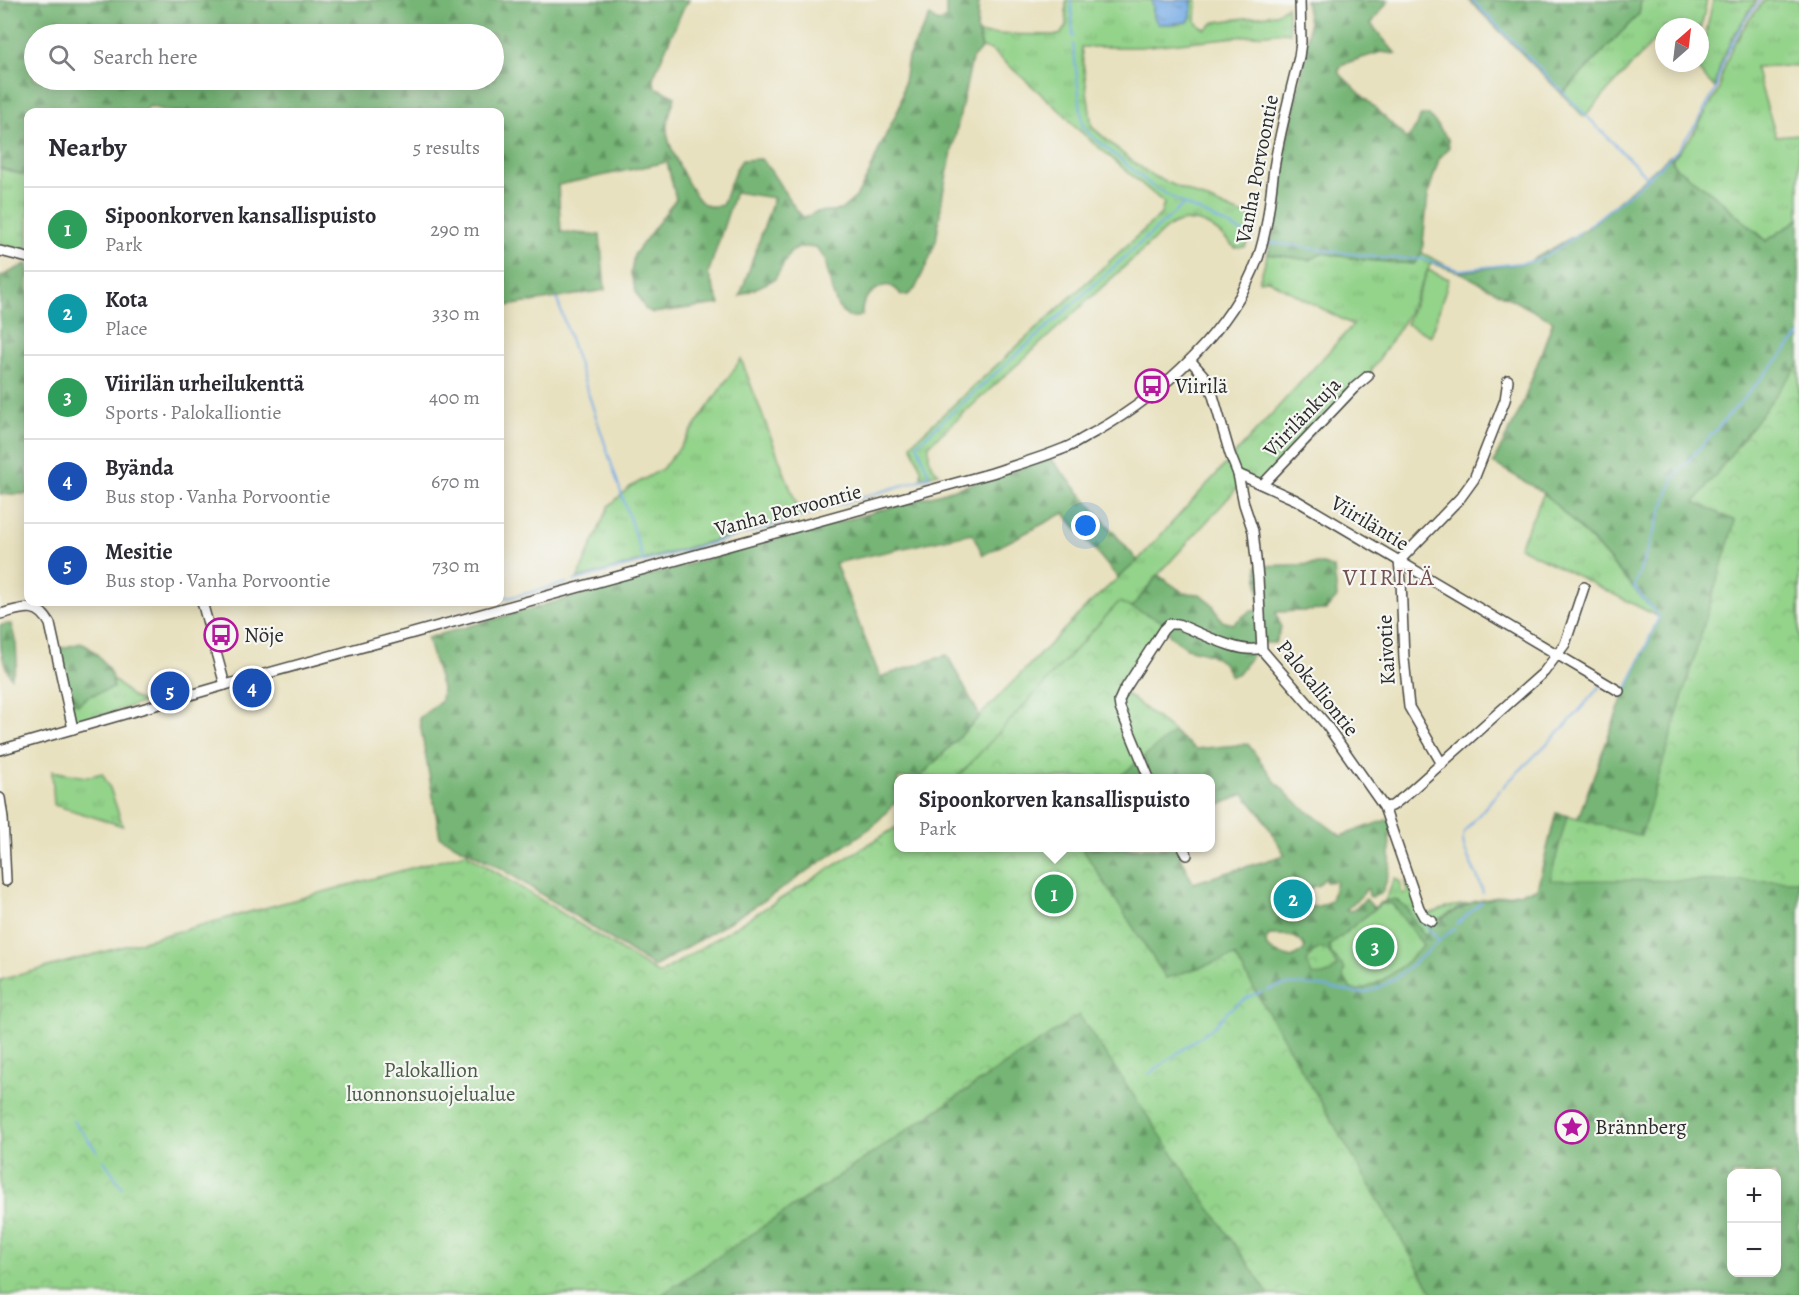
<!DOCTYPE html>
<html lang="en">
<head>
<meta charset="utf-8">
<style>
  body { margin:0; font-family:Alegreya,serif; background:#f7f7f7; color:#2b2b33 }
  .controls { position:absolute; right:18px; bottom:18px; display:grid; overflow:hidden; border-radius:12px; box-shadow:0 3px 15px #0003 }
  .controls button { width:54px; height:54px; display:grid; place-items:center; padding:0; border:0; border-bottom:2px solid #e1e1e2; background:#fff; color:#2b2b33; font:30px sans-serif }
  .compass { position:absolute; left:1655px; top:18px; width:54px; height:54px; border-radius:50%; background:#fff; box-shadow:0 3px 15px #0003; rotate:28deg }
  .you { position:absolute; left:1086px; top:526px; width:21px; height:21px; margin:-15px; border:4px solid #fff; border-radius:50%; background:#1a73e8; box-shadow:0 0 0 9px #1a73e833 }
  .badge { display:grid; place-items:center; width:39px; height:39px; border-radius:50%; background:#ea580c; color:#fff; font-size:20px; font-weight:700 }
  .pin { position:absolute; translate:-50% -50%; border:3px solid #fff; box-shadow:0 2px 6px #0006 }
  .popup { position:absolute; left:894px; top:774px; width:321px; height:78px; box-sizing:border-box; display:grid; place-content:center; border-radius:12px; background:#fff; filter:drop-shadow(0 2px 4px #0005); font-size:20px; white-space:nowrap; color:#7c7c81 }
  .popup b { font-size:22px; color:#2b2b33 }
  .popup::after { content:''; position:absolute; left:50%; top:100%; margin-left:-12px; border:12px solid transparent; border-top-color:#fff }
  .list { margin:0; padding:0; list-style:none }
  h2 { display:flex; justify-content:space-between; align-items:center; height:78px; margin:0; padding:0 24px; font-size:26px }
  h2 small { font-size:20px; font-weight:400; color:#7c7c81 }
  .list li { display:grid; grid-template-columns:39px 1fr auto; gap:18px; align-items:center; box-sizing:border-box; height:84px; padding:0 24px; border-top:2px solid #e1e1e2 }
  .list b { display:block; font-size:22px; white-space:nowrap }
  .list p { margin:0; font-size:20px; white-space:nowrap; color:#7c7c81 }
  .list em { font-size:20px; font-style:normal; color:#7c7c81 }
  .icon { flex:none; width:33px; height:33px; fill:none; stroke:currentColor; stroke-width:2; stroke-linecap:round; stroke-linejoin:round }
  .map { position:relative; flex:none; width:1799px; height:1295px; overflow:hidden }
  .search { position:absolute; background:#fff; box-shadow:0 3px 15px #0003; left:24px; top:24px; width:480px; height:66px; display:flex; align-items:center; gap:15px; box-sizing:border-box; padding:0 21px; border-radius:33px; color:#7c7c81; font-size:22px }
  .panel { position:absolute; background:#fff; box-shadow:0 3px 15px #0003; left:24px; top:108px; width:480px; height:498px; border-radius:12px }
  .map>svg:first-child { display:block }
</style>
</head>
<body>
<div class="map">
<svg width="1799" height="1295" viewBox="0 0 1799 1295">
  <defs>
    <pattern id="grass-tufts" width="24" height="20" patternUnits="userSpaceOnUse" patternTransform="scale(1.5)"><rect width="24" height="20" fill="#93d38a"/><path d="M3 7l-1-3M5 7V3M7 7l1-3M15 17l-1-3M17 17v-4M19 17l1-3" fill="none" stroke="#7fb577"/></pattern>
    <pattern id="forest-firs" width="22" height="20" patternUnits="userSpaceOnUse" patternTransform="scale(1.5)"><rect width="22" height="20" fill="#76b576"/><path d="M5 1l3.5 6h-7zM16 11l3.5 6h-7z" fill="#619361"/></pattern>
    <pattern id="park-crowns" width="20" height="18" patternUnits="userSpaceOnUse" patternTransform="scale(1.5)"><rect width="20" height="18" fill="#93d38a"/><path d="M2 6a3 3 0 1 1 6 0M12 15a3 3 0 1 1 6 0" fill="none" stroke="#7fb577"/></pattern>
    <pattern id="water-ripples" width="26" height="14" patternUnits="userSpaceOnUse" patternTransform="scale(1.5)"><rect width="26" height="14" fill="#77ace5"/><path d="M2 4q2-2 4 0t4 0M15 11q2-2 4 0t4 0" fill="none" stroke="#628cba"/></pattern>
  </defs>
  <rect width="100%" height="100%" fill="#f6f6f2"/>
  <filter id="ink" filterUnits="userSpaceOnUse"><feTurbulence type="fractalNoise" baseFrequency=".0167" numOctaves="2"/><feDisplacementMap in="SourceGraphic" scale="12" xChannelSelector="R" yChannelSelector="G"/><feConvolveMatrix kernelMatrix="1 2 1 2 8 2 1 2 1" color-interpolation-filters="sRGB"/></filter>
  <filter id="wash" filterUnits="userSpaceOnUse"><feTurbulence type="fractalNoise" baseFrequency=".008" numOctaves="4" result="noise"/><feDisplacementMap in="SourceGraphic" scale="24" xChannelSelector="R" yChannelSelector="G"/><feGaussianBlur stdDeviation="1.35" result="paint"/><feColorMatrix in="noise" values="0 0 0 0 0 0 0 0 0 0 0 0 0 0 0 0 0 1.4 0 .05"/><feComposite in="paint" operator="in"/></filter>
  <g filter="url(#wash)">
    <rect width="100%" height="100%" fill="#e8e1bf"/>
    <g fill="url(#grass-tufts)" stroke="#5f7f5a" stroke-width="1.5">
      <path d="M1066 0H1152L1154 17 1158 23 1191 17 1192 0H1197L1196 22 1200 26 1205 29 1215 22 1276 14 1287 6 1290 33 1285 32 1140 47H1081L1092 127 1128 158 1153 176 1240 214 1256 215C1254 227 1252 237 1245 247L1235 248C1216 228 1196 211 1168 227L929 445C928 456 929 466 939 473L921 477V469L911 444 1161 214 1164 203 1074 126 1066 116 991 50 982 48 979 34 1060 35 1066 26Z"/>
      <polygon points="1641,0 1707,0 1700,33 1700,27 1664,27 1664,36 1661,33 1584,117 1562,94 1639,14"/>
      <path d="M1713 0H1757C1738 27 1719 55 1715 88L1698 70Z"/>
      <polygon points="1765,0 1799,0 1799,66 1755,67 1776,136 1799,134 1799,219 1767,241 1712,193 1676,168 1672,159 1691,137 1719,90 1721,77 1732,47 1748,21"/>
      <polygon points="0,168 28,176 28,251 0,244"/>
      <polygon points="1323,253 1365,260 1414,264 1422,253 1459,272 1431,263 1407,316 1368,376 1263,484 1238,474 1240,485 1158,575 1100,648 977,778 919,778 1089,604 1138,560 1353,325 1268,280 1259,281 1268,254 1309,260"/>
      <polygon points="741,359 801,516 577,579 609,506 630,487 662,469 681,446"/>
      <polygon points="1544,493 1597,546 1659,617 1519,547"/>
      <polygon points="114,680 134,698 145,702 81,722 74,721 71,701 78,704 89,696 113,688"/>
      <polygon points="52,771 86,777 102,773 110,788 123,826 54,805"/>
      <polygon points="1395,878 1400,882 1402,894 1407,893 1405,881 1426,915 1449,907 1473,903 1459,908 1432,923 1428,934 1424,934 1384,903"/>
    </g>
    <g fill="url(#forest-firs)" stroke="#507050" stroke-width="1.5" fill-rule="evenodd">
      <path d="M0 0H689L682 11 653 78 655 87 675 97C672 107 667 119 667 129 666 143 692 196 704 204 709 208 716 206 722 205L736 169 742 160 761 159C778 176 786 201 804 218L816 212 841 210 856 197 868 176 880 147 900 106 908 57 930 16 936 21 941 22 946 18V0H979L977 29 982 48 972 59 943 193 936 241 928 262 915 289 908 295H901C899 292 897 289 894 288 884 280 866 295 863 305 862 308 862 311 862 315L858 317H848L838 307 832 291 825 259 816 247H799L791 251 775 279 740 296 774 198 735 192 708 274 720 304 653 313 645 309 636 292 631 274 634 255 676 199 667 162 558 185 561 232 600 235 605 290 500 307V112H169L149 106 145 112H28V176L0 168ZM34 34H494V80H34Z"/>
      <polygon points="1305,0 1389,0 1371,24 1396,54 1381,52 1343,64 1338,72 1407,139 1417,126 1420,117 1423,115 1429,115 1448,139 1449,147 1439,159 1428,194 1422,253 1414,264 1365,260 1323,253 1309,260 1268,254 1274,228 1284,157 1307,47 1309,23"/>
      <polygon points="1469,0 1641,0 1639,14 1562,94"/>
      <path d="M1670 156 1676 168 1712 193 1766 241 1799 219V1295H240L912 848H1176L1193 883 1285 855 1262 816 1244 794 1210 809V778H1150L1123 692 1195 749 1248 744 1274 780 1294 801 1341 836 1389 819 1393 834 1389 835C1391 858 1392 873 1381 894L1372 897 1369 896 1368 889H1366L1363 894 1346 910 1351 911 1366 899 1374 908 1380 903 1395 899 1406 907 1422 932 1424 934H1428L1432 923 1473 902 1537 889 1556 813 1578 818 1621 702 1659 617 1597 546 1544 493 1493 463 1521 408 1553 321 1459 272 1529 262 1588 228ZM1324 879H1326V882L1336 881 1331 901C1322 906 1311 910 1302 903L1300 895 1309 891 1313 886H1318ZM1381 904H1386L1409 927 1423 945 1384 978 1364 989H1351L1343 975 1345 969 1331 953 1329 946ZM1269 935C1283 935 1299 933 1305 948L1303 951 1292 958 1276 953 1267 947 1266 941ZM1732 1174H1776V1272H1732Z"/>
      <polygon points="26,264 28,265 28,494 0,494 0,277"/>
      <polygon points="1051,459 1138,561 1118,578 1064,513 983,555 972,533 835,563 880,677 947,655 980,716 919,778 898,778 898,800 872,827 765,900 654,967 501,868 440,837 419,718 441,701 442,688 427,638 945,492"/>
      <polygon points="1323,564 1334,568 1337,597 1326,610 1276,612 1281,628 1275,643 1261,643 1239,673 1231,676 1223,663 1210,654 1187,648 1170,636 1164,622 1114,695 1131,752 1144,778 977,778 1100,648 1158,575 1184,593 1200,594 1212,604 1222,621 1233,624 1250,611 1260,610 1257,566"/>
      <path d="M11 624 16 644 17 663 11 677C0 659 0 645 0 625Z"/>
      <path d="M81 643C96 650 115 671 113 688L89 696 78 704 71 701 58 649Z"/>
    </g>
    <g fill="url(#park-crowns)" stroke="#5f7f5a" stroke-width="1.5">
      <polygon points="1799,364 1799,881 1550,880 1567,816 1641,836 1735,521 1695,502"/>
      <polygon points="1119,602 1164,622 1119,688 1174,732 1118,778 957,778"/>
      <polygon points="898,826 898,848 1082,848 1166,978 1235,956 1434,1295 1269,1295 1079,1015 661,1295 0,1295 0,980 466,853 659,974"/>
      <path d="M1323 948 1329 952 1337 966C1331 974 1323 977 1312 975L1307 963C1310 954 1313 950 1323 948Z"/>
    </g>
    <g fill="#93d38a" stroke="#5f7f5a" stroke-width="1.5">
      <polygon points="1428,270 1449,279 1431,336 1406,324"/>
      <path d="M1381 904H1392L1423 945C1406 965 1382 984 1357 991L1351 989 1343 975 1345 969 1331 953 1329 946Z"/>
    </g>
    <polygon fill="url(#water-ripples)" stroke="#516c88" stroke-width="1.5" points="1152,0 1192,0 1191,17 1188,22 1171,24 1158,24 1154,17"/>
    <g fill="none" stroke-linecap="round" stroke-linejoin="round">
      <g stroke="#77ace5" stroke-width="2">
        <polyline points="1071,0 1073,37"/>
        <polyline points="1472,0 1647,177"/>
        <polyline points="1073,44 1083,127 1091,135 1152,186 1184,204 1253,237"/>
        <polyline points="1587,227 1635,189 1676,152 1697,123 1716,89 1718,77 1729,48 1745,20 1761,0"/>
        <polyline points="1268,242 1382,258 1422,259 1460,270 1536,261 1560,247 1581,231"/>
        <polyline points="557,299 644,562"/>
        <polyline points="817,511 930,477 917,444 1184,204"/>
        <polyline points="574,581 770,527 809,514"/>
        <polyline points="500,583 502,590 508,598 567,583"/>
        <polyline points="1621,690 1625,693 1659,617 1634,587 1674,477 1799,336"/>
        <polyline points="1503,787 1571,720 1601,685"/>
        <path d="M1483 893C1480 875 1458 849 1464 832L1500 790"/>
        <polyline points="1419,916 1421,921 1438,939"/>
        <polyline points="1457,924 1482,902"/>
        <path d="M1268 990C1288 981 1315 985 1336 989 1344 990 1352 993 1359 993 1389 993 1430 946 1454 929"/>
        <polyline points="1149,1074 1216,1025 1228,1011 1250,996 1262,992"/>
        <polyline points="73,1121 98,1152"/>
        <polyline points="103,1159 122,1187"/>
      </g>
    </g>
  </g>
  <g filter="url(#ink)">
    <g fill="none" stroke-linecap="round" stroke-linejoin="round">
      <defs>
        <g id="minor">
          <polyline points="0,251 28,258"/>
          <polyline points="1190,360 1204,376 1212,392 1230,454 1238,474 1244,504 1253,531 1258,578 1262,650 1325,723 1384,807 1392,806 1406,795 1544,672 1565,644 1584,587"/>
          <polyline points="1238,474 1296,500 1619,691"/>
          <polyline points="1263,484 1354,388 1368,376"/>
          <polyline points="1399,561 1461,497 1474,479 1505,400 1508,380"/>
          <polyline points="1399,561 1401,580 1404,659 1409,707 1442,764"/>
          <polyline points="202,602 225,685"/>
          <path d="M0 614C22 609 37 600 50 624L73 729"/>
          <path d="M0 750 225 685 992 473C1016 465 1041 458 1065 448 1076 444 1086 436 1097 431 1162 394 1232 330 1258 258 1268 228 1270 199 1274 168 1280 131 1290 94 1299 57L1301 42 1300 0"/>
          <path d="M1149 778 1120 708 1119 701 1123 692 1163 630 1169 624H1178C1199 632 1240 655 1261 648"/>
          <polyline points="0,798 3,818 6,881"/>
          <polyline points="1384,807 1419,908 1424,917 1432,921"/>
          <polyline points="1183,848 1187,855"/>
        </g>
      </defs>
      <use href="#minor" stroke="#474641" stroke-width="12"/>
      <use href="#minor" stroke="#fff" stroke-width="9"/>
    </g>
  </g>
  <defs>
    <symbol id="bus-ring" viewBox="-11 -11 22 22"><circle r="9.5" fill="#f6f6f2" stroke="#b5179e" stroke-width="1.5"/><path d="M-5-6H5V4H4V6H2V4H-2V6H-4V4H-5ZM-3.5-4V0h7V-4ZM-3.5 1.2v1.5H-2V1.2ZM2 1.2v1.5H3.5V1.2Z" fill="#b5179e"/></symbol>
    <symbol id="sight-ring" viewBox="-11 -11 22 22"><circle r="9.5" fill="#f6f6f2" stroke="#b5179e" stroke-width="1.5"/><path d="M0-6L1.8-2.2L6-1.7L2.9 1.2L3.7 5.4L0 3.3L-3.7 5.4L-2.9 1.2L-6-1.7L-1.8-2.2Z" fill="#b5179e"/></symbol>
  </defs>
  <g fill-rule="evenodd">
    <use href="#bus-ring" x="1133" y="367" width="38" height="38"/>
    <use href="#bus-ring" x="202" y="616" width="38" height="38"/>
    <use href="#sight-ring" x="1553" y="1108" width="38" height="38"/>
  </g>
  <g text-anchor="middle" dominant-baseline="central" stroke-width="4.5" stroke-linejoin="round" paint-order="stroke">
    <g font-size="21" fill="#2b2b2b" stroke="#f6f6f2">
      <text transform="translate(1257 169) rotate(-79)">Vanha Porvoontie</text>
      <text transform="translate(1302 417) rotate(-46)">Viirilänkuja</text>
      <text transform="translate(788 510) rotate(-15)">Vanha Porvoontie</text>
      <text transform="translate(1370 523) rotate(31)">Viiriläntie</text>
      <text transform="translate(1386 650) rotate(-93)">Kaivotie</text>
      <text transform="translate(1318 688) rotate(51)">Palokalliontie</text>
    </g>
    <g font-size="21" fill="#2b2b2b" stroke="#f6f6f2" text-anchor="start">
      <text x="1175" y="386">Viirilä</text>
      <text x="244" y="635">Nöje</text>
      <text x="1595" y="1127">Brännberg</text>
    </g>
    <g font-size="21" fill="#4a5d48" stroke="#f6f6f2">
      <text x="431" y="1070">Palokallion<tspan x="431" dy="24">luonnonsuojelualue</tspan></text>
    </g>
    <g font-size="24" letter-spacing="1.5" fill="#725252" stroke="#f6f6f2">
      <text x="1389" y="577">VIIRILÄ</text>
    </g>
  </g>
</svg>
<div class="controls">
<button>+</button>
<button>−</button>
</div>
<svg class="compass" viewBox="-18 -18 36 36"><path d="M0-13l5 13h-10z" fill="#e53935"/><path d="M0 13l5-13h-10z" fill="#7c7c81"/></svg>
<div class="you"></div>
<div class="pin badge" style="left:1054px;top:894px;background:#2e9e5b">1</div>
<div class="popup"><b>Sipoonkorven kansallispuisto</b>Park</div>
<div class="pin badge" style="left:1293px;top:899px;background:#0f9aa8">2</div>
<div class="pin badge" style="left:1375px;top:947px;background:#2e9e5b">3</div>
<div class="pin badge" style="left:252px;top:688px;background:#1a4fb4">4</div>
<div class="pin badge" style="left:170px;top:691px;background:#1a4fb4">5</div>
<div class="search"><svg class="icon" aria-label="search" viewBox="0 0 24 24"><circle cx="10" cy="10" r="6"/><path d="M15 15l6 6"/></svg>Search here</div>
<section class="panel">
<h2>Nearby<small>5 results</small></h2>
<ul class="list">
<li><span class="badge" style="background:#2e9e5b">1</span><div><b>Sipoonkorven kansallispuisto</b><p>Park</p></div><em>290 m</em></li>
<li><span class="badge" style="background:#0f9aa8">2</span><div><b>Kota</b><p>Place</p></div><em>330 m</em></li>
<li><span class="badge" style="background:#2e9e5b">3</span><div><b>Viirilän urheilukenttä</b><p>Sports · Palokalliontie</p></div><em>400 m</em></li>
<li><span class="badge" style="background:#1a4fb4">4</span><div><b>Byända</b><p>Bus stop · Vanha Porvoontie</p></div><em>670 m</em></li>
<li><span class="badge" style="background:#1a4fb4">5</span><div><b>Mesitie</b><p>Bus stop · Vanha Porvoontie</p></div><em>730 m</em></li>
</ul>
</section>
</div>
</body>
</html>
